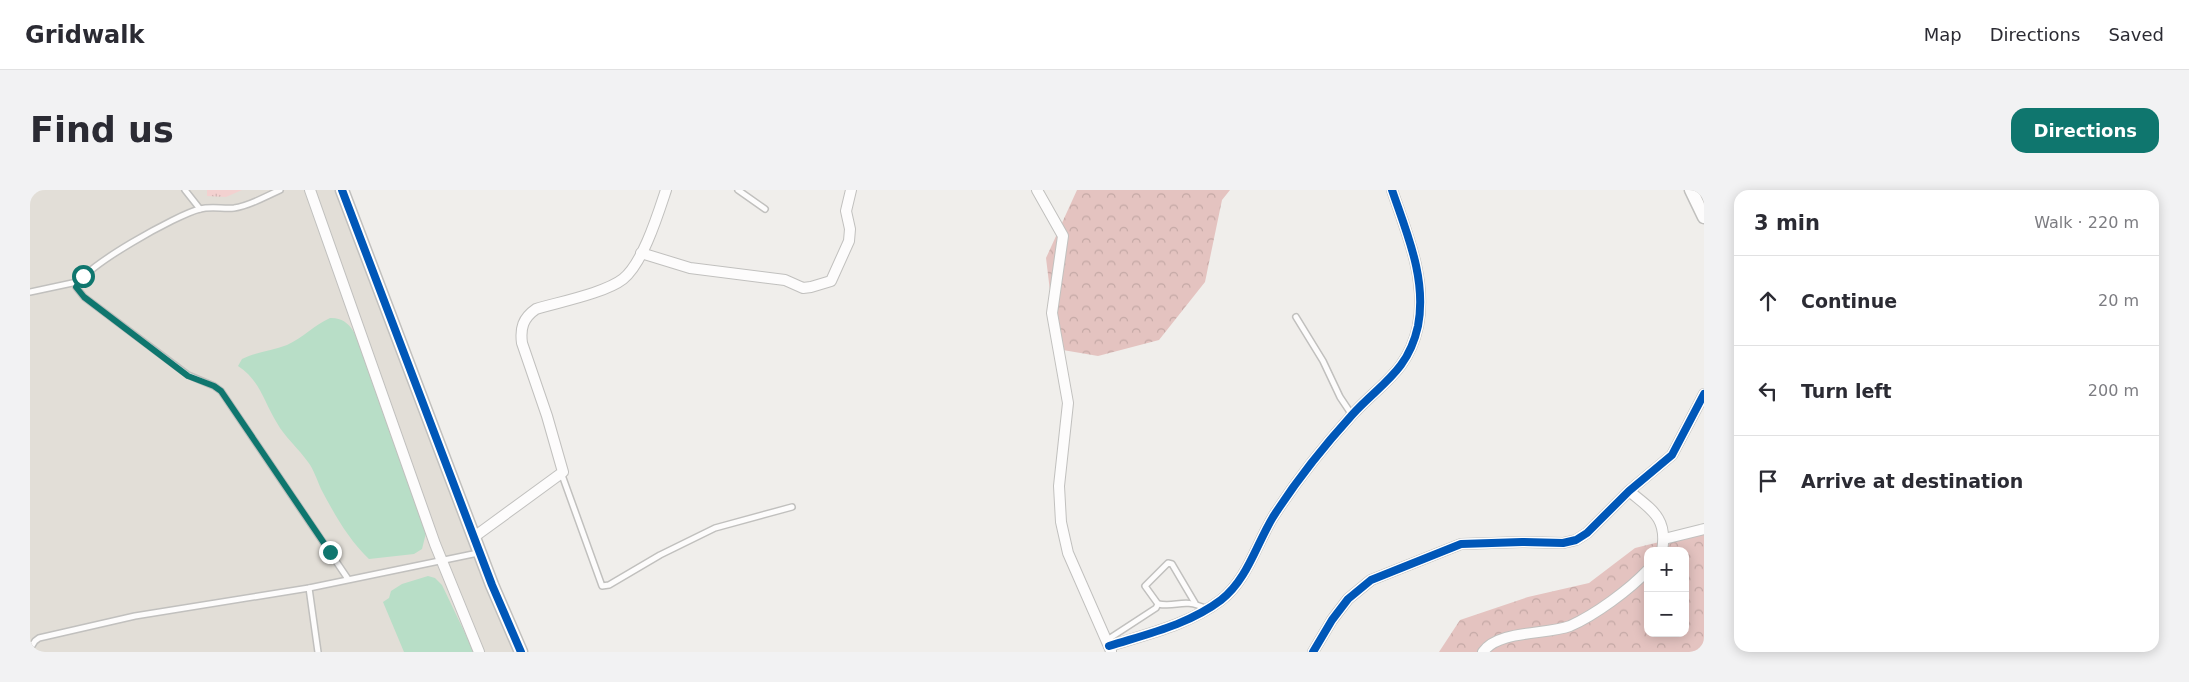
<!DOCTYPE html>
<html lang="en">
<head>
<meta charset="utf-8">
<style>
  body { margin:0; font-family:"DejaVu Sans",sans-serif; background:#f2f2f3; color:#2b2b33 }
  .controls { position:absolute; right:15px; bottom:15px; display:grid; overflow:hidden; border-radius:10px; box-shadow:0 2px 12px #0003 }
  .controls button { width:45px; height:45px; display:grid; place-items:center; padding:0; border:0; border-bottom:1px solid #e1e1e2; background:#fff; color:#2b2b33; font:25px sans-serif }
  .stop { position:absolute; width:15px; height:15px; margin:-11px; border:4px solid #0f766e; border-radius:50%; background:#fff }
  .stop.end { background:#0f766e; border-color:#fff; box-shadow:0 1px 5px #0008 }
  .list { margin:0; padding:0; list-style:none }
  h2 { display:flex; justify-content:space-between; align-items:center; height:65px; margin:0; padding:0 20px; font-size:21px }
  h2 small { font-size:16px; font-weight:400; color:#7c7c81 }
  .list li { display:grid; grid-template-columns:32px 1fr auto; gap:15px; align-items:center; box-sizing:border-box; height:90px; padding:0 20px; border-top:1px solid #e1e1e2 }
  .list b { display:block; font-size:19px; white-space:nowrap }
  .list em { font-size:16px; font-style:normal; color:#7c7c81 }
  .icon { flex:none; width:28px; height:28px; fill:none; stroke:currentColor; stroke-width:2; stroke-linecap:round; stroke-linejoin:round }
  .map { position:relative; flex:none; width:1674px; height:462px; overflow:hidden; border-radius:15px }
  header { display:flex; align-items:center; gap:30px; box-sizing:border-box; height:70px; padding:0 25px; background:#fff; border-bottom:1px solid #e1e1e2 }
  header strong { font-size:24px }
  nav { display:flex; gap:28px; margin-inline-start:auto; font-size:18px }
  .intro { display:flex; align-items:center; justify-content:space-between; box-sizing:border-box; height:120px; padding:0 30px }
  h1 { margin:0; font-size:35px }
  .button { padding:12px 22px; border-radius:15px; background:#0f766e; color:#fff; font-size:18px; font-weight:700 }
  main { display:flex; gap:30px; padding:0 30px }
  aside { flex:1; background:#fff; border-radius:15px; box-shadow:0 2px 12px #0003 }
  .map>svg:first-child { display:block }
</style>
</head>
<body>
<header>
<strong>Gridwalk</strong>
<nav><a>Map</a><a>Directions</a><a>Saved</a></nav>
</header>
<div class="intro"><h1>Find us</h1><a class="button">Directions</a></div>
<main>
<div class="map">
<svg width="1674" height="462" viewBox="0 0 1674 462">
  <defs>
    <pattern id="grass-tufts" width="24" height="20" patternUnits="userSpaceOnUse" patternTransform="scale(1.25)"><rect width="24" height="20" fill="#f3d1d0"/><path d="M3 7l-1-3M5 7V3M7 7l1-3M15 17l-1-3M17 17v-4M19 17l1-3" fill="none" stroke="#d1b4b3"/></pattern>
    <pattern id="forest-crowns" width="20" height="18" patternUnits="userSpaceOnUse" patternTransform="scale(1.25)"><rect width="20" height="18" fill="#e4c3c0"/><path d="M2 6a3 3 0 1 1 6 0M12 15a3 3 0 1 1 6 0" fill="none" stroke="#c4a8a5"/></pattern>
  </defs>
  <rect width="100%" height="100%" fill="#f0eeeb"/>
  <polygon fill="#e2ded7" points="0,0 306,0 485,462 0,462"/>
  <polygon fill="url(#grass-tufts)" points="177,0 212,0 196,7 177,6"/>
  <g fill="url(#forest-crowns)" fill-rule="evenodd">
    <polygon points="1047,0 1200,0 1192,10 1175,92 1129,150 1068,166 1027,159 1016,68"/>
    <path d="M1674 341V462H1409L1430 430 1498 407 1559 393 1605 358ZM1618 361H1655V443H1618Z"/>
  </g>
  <g fill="#b8dec7">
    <path d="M300 128C322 127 327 149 335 165L396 343 392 359 384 364 339 369C318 349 305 325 291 299 287 290 284 280 278 272 269 259 254 246 247 233 234 212 230 190 208 176L212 169C226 162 242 161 257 155 273 148 284 135 300 128Z"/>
    <polygon points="398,386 405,388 412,395 444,462 374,462 353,412 359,408 361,401 372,394"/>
  </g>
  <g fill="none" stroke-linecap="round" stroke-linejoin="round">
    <defs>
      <g id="service">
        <polyline points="155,0 170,19"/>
        <path d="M250 0C236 6 220 16 204 18 193 19 181 16 170 19 148 24 51 78 46 97L54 107 158 185 184 196 191 201 318 389"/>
        <polyline points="708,0 735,19"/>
        <polyline points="0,102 47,92"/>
        <polyline points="1266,127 1293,171 1310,207 1322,225"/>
        <polyline points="532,285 572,396 579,395 630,365 685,338 762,317"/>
        <polyline points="279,398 288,462"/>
        <path d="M1128 414C1148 418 1152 407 1177 419"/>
        <polyline points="1077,450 1126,418 1128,414 1115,396 1138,373 1142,374 1165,413"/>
        <polyline points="0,459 5,451 9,448 105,426 279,398 448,363"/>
      </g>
      <g id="minor">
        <polyline points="280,0 405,354 449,462"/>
        <polyline points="1007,0 1033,46 1022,123 1038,213 1029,296 1031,332 1038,363 1081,461"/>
        <polyline points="611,63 660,78 755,90 773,98 781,97 801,91 819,51 820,39 816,21 821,0"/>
        <path d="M1599 301C1622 320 1638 328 1632 361"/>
        <path d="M444 347 533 282 517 226 492 153C490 138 493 128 506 119 529 112 575 103 593 89 613 73 628 24 636 0"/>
        <polyline points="1634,349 1674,339"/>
        <path d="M1079 456C1117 444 1158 435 1191 410 1217 390 1226 355 1243 327 1266 291 1293 257 1322 225 1350 194 1378 182 1388 136 1397 89 1377 44 1362 0"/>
        <polyline points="1283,462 1302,430 1318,409 1341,390 1431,354 1492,352 1533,353 1546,350 1557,343 1599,301 1642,265 1674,204"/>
        <path d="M1453 462C1468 440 1516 445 1540 436 1565 425 1599 400 1618 380"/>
      </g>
      <g id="tertiary">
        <polyline points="312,0 462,395 491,462"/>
        <polyline points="1661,0 1674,27"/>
      </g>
    </defs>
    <use href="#service" stroke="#c1c0be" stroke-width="8"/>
    <use href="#minor" stroke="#c1c0be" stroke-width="12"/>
    <use href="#tertiary" stroke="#c1c0be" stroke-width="15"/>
    <use href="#service" stroke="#fdfcfc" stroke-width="5"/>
    <use href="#minor" stroke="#fdfcfc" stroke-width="10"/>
    <use href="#tertiary" stroke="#fdfcfc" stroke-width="12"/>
    <defs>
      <g id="cycleway">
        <polyline points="312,0 462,395 491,462"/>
        <path d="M1079 456C1117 444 1158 435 1191 410 1217 390 1226 355 1243 327 1266 291 1293 257 1322 225 1350 194 1378 182 1388 136 1397 89 1377 44 1362 0"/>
        <polyline points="1283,462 1302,430 1318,409 1341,390 1431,354 1492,352 1533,353 1546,350 1557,343 1599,301 1642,265 1674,204"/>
      </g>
    </defs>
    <use href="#cycleway" stroke="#fff" stroke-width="11"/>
    <use href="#cycleway" stroke="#0057b8" stroke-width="8"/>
  </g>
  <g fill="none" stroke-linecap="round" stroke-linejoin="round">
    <polyline stroke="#0f766e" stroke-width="6" points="53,86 46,97 54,107 158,186 184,196 191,201 300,362"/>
  </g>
</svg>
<div class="controls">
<button>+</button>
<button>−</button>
</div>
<div class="stop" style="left:53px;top:86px"></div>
<div class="stop end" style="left:300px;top:362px"></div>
</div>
<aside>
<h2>3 min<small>Walk · 220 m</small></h2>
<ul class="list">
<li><svg class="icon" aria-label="ahead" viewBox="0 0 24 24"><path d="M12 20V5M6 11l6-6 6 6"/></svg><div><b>Continue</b></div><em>20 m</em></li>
<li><svg class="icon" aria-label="left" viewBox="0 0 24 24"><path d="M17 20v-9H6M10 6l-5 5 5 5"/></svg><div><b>Turn left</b></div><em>200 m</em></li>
<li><svg class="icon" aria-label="arrive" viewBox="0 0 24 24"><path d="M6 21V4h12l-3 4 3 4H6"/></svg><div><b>Arrive at destination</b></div></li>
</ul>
</aside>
</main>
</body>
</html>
